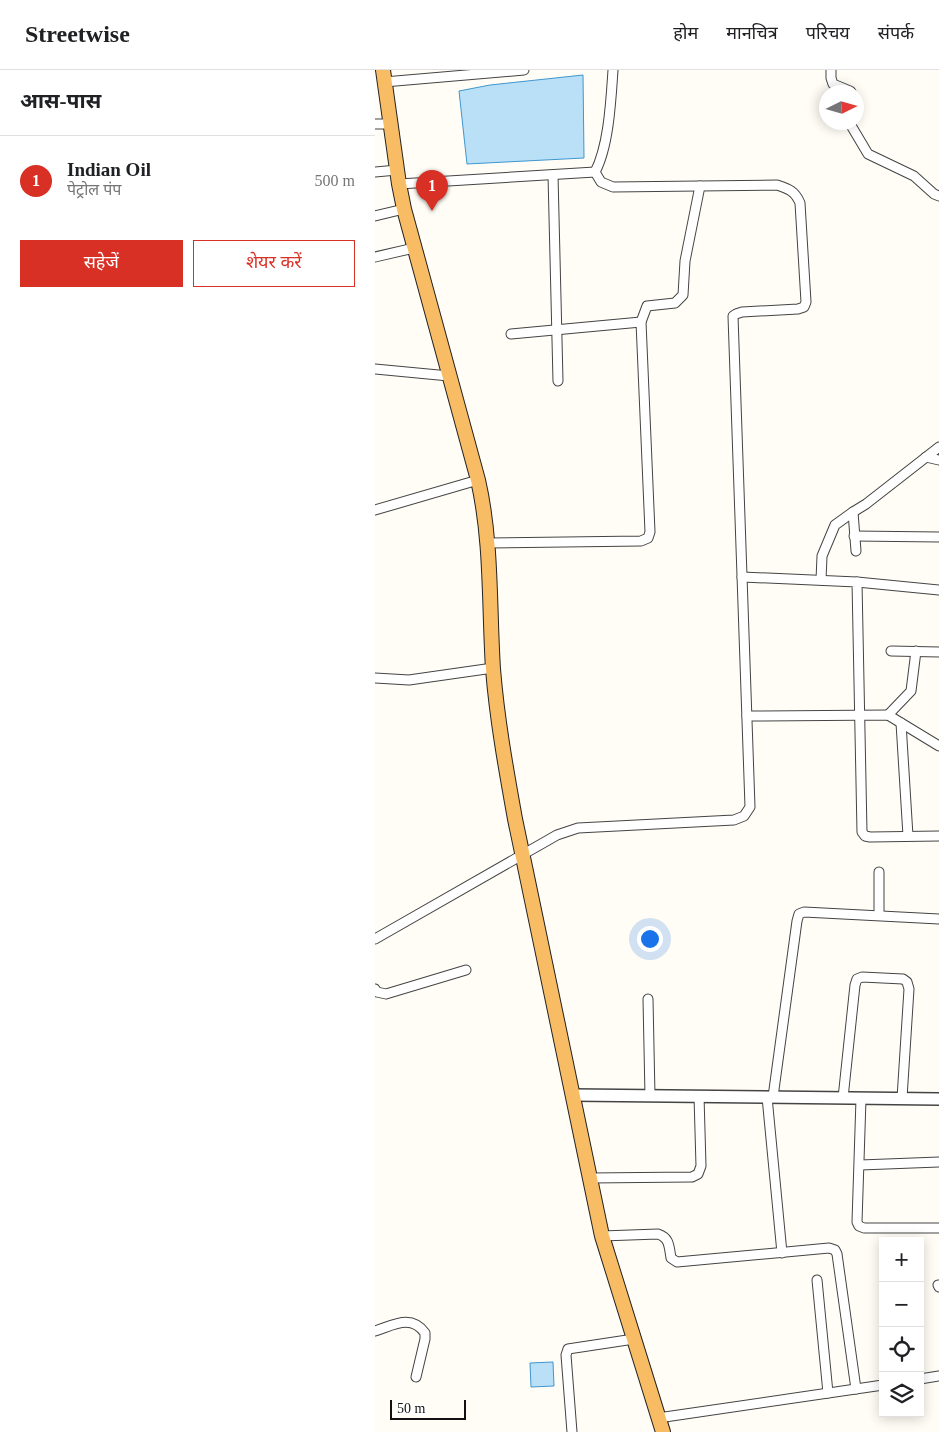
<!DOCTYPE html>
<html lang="hi">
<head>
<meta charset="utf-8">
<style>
  body { margin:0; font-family:"Times New Roman","Noto Sans Devanagari",serif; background:#f6f6f6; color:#202124 }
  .controls { position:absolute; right:15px; bottom:15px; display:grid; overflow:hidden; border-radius:0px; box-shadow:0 2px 12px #0003 }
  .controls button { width:45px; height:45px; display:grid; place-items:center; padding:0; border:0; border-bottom:1px solid #e0e0e0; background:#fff; color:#202124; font:25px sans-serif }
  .compass { position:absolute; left:444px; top:15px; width:45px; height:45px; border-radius:50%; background:#fff; box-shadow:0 2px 12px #0003; rotate:85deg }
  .scale { position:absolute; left:15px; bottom:12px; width:76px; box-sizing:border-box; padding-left:5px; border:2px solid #111; border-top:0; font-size:14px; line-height:18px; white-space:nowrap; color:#111; -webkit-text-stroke:4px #fff; paint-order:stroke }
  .you { position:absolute; left:274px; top:868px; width:18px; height:18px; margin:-12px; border:4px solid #fff; border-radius:50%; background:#1a73e8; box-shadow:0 0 0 8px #1a73e833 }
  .badge { display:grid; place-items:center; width:32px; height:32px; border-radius:50%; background:#d93025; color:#fff; font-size:16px; font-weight:700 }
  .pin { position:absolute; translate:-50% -41px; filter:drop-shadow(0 1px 2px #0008) }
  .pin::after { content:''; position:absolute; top:26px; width:18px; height:15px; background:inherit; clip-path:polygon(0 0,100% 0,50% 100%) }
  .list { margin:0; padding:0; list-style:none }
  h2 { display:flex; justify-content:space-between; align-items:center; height:65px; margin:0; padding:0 20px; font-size:21px }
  h2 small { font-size:16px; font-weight:400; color:#757577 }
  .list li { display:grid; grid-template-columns:32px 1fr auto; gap:15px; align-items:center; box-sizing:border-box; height:90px; padding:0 20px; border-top:1px solid #e0e0e0 }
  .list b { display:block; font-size:19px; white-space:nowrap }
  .list p { margin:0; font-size:16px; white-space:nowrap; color:#757577 }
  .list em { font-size:16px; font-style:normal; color:#757577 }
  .actions { display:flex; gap:10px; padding:15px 20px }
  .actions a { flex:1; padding:11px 0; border:1px solid #d93025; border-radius:0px; text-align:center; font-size:18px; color:#d93025 }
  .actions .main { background:#d93025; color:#fff }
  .icon { flex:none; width:28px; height:28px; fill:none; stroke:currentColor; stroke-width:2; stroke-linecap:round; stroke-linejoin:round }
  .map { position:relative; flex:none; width:564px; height:1362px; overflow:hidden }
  header { display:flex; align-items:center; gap:30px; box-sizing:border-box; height:70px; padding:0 25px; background:#fff; border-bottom:1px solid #e0e0e0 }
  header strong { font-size:24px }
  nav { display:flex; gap:28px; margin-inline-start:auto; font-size:18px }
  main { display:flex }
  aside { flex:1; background:#fff }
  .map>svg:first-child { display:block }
</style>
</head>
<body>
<header>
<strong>Streetwise</strong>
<nav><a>होम</a><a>मानचित्र</a><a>परिचय</a><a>संपर्क</a></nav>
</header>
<main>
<aside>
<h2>आस-पास<small></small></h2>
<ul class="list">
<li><span class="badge">1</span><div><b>Indian Oil</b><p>पेट्रोल पंप</p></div><em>500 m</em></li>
</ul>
<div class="actions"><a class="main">सहेजें</a><a>शेयर करें</a></div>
</aside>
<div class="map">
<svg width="564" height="1362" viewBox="0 0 564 1362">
  <rect width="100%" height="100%" fill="#fffdf5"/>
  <g fill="#b9e0f7" stroke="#3f96cf">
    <polygon points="208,5 209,88 92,94 84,21 115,15"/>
    <polygon points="178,1292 179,1316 156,1317 155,1293"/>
  </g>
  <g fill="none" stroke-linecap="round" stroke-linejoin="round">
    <defs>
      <g id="minor">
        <polyline points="456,0 456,8 458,14 475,21 476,22"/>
        <polyline points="9,12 149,0"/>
        <polyline points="474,52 493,84 539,106 559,124 564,126"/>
        <polyline points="0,54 15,54"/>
        <polyline points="0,102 22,100"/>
        <polyline points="178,105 183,311"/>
        <path d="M24 114 220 102C234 76 236 29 238 0"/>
        <polyline points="0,146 29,139"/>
        <polyline points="0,187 39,178"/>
        <polyline points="136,264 266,252"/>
        <polyline points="0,299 74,306"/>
        <polyline points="551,387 564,390"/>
        <polyline points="0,440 103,410"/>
        <polyline points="478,442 481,481"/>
        <polyline points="479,466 564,467"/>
        <polyline points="113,473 266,471 273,468 275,462 266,252 272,236 300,233 308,225 310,191 325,116"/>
        <polyline points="367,507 482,512 487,762 490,766 495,767 564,766"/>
        <polyline points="446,510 447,486 460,455 478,442 491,434 564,377"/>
        <polyline points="482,512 564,520"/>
        <polyline points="516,581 564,582"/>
        <polyline points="0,608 34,610 118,598"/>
        <polyline points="513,645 536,621 541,581"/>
        <polyline points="372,646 513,645 564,676"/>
        <polyline points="526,653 533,766"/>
        <polyline points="504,845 504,802"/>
        <path d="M0 869 182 765 203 758 359 750 369 746 375 737 358 246 361 244 367 242 423 239 429 237 431 232 425 133C420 121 414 119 402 115L238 117 226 112 220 102"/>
        <polyline points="0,919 2,922 11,924 91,900"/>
        <polyline points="273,929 275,1026"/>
        <polyline points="392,1027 407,1183"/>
        <polyline points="398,1027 422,851 424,844 429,842 564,849"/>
        <polyline points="468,1028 480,915 482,909 487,907 528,909 532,912 534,919 527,1028"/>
        <polyline points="486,1029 482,1152 484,1156 489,1158 564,1158"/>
        <polyline points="485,1095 564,1092"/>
        <polyline points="215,1108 317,1107 323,1104 326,1096 324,1026"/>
        <path d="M227 1166 283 1164C295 1168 294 1177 296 1188L302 1192 454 1178 460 1180 462 1184 481 1319"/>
        <polyline points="442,1210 453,1323"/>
        <polyline points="563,1215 564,1217"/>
        <path d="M0 1261C19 1255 36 1244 50 1263V1269L41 1307"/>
        <polyline points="545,1309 564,1306"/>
        <polyline points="283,1348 508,1315"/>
        <polyline points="197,1362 191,1285 193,1279 259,1269"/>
      </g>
      <polyline id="tertiary" points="198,1025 564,1029"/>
      <path id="trunk" d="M8 0 24 114 29 139 103 410C117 471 114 536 118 599 122 649 131 699 140 749L227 1166 288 1362"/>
    </defs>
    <use href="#minor" stroke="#444" stroke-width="11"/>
    <use href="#tertiary" stroke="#444" stroke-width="14"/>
    <use href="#trunk" stroke="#222" stroke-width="16"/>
    <use href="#minor" stroke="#fff" stroke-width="9"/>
    <use href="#tertiary" stroke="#fff" stroke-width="11"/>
    <use href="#trunk" stroke="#f7bc64" stroke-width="14"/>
  </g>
</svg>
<div class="controls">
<button>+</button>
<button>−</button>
<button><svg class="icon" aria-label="locate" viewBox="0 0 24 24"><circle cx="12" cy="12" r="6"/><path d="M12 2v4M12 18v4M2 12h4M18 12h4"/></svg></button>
<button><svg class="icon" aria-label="layers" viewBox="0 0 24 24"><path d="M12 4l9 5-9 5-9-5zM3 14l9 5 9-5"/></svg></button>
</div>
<svg class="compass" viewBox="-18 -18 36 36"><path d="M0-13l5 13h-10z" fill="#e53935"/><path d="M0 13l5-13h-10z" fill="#757577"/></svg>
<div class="scale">50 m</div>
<div class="you"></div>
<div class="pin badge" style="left:57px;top:141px">1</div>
</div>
</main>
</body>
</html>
